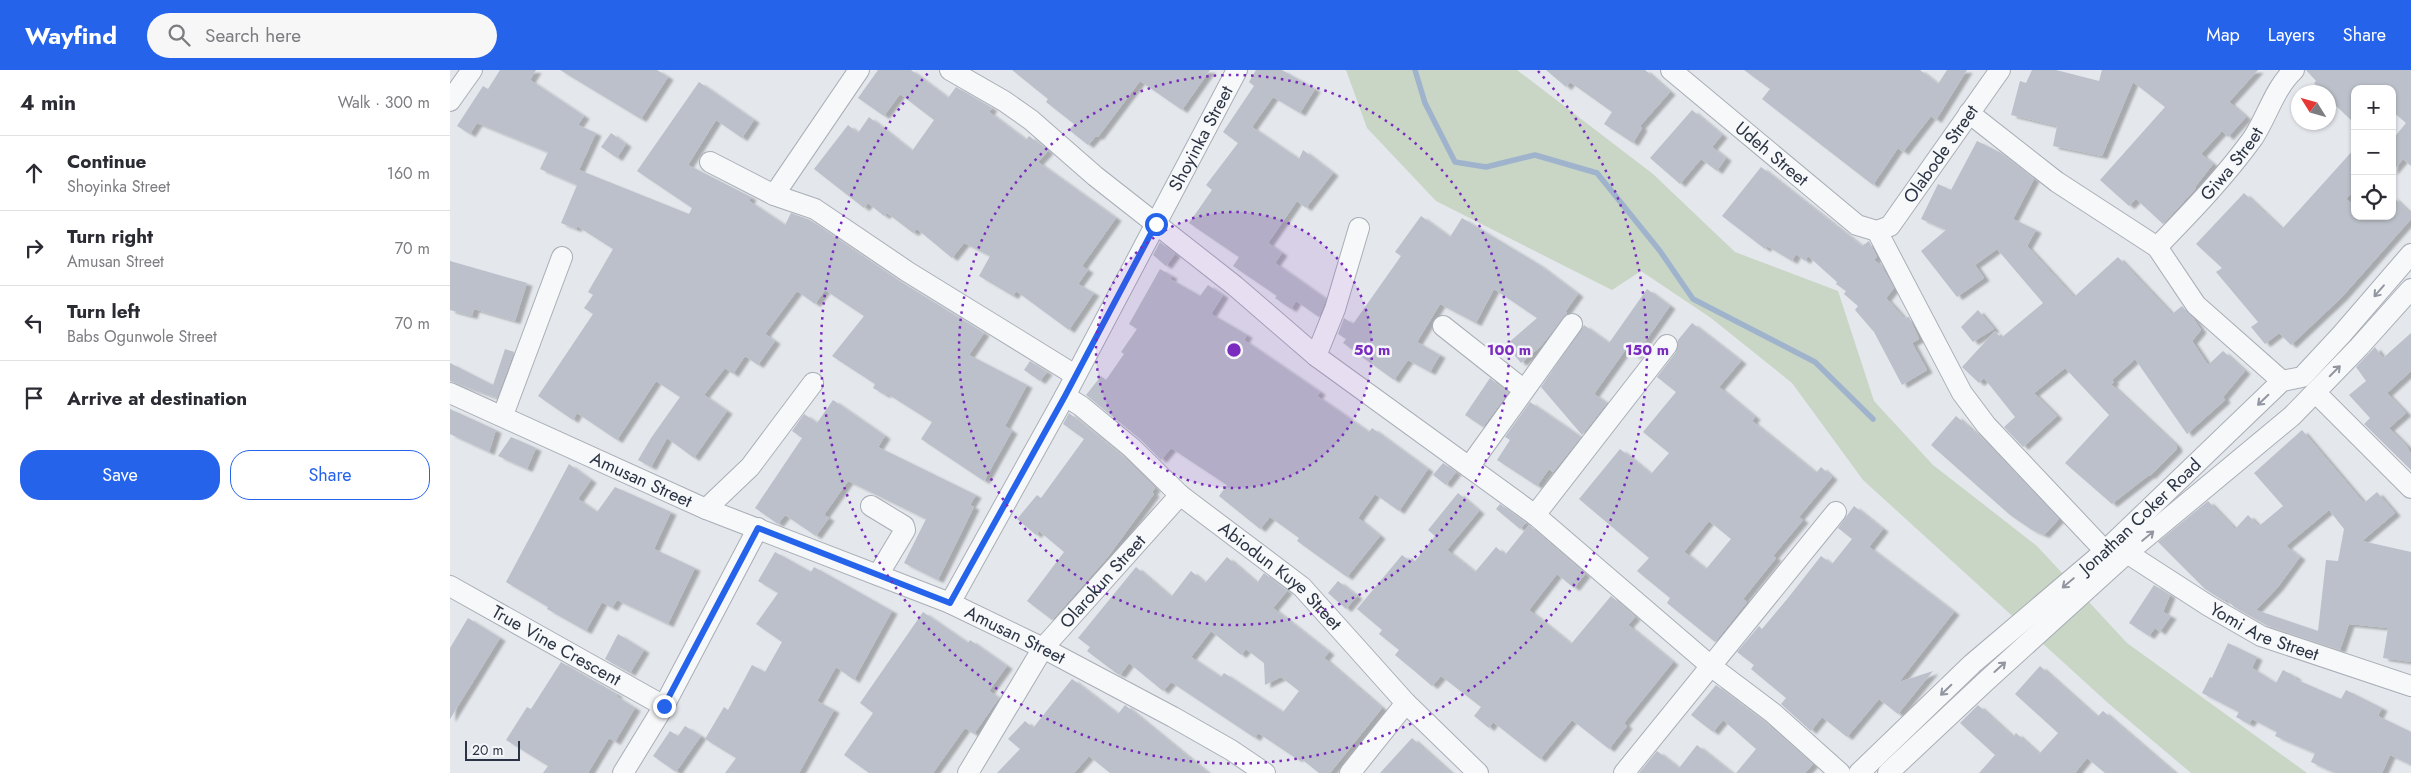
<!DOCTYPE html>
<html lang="en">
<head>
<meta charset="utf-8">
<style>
  body { margin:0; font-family:Jost,sans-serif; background:#f7f7f7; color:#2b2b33 }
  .controls { position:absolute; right:15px; top:15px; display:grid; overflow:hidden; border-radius:10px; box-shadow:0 1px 4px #0004 }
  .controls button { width:45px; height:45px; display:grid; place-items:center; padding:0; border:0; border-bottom:1px solid #e1e1e2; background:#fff; color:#2b2b33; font:25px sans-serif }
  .compass { position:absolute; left:1841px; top:15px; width:45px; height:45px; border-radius:50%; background:#fff; box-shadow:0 1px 4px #0004; rotate:307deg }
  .scale { position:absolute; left:15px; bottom:12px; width:55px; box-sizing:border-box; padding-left:5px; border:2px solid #2b3445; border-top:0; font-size:14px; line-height:18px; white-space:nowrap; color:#2b3445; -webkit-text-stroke:4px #f4f6f9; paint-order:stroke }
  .stop { position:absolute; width:15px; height:15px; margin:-11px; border:4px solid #2563eb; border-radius:50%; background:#fff }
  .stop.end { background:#2563eb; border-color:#fff; box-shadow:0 1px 5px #0008 }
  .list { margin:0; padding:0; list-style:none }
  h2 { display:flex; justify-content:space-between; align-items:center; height:65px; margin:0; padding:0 20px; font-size:21px }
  h2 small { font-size:16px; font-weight:400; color:#7c7c81 }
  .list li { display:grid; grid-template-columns:32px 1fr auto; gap:15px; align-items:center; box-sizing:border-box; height:75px; padding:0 20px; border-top:1px solid #e1e1e2 }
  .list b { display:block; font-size:19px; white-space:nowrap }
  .list p { margin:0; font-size:16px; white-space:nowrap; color:#7c7c81 }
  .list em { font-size:16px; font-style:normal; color:#7c7c81 }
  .actions { display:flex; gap:10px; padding:15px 20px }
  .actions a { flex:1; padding:11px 0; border:1px solid #2563eb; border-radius:20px; text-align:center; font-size:18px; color:#2563eb }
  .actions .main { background:#2563eb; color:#fff }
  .icon { flex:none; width:28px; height:28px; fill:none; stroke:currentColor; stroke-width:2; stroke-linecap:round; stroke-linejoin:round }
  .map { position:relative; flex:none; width:1961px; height:703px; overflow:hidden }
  header { display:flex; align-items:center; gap:30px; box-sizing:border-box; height:70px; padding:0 25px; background:#2563eb; color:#fff }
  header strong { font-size:24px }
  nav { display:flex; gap:28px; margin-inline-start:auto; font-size:18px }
  .search { width:350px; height:45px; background:#f7f7f7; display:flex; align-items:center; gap:12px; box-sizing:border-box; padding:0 18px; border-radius:28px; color:#7c7c81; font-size:19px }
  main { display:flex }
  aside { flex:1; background:#fff }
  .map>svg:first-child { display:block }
</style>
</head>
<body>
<header>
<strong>Wayfind</strong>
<div class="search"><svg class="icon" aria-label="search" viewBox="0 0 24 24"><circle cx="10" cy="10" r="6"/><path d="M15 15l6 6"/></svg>Search here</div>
<nav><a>Map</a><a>Layers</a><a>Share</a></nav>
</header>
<main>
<aside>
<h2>4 min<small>Walk · 300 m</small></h2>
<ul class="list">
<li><svg class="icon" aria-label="ahead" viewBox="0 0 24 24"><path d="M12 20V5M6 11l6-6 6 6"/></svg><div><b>Continue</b><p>Shoyinka Street</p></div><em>160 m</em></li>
<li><svg class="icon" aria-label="right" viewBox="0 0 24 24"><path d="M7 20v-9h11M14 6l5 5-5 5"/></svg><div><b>Turn right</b><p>Amusan Street</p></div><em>70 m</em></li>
<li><svg class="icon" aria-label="left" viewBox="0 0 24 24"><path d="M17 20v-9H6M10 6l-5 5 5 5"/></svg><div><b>Turn left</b><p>Babs Ogunwole Street</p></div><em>70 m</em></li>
<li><svg class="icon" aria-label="arrive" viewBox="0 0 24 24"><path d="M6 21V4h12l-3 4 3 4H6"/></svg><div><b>Arrive at destination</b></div></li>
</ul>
<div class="actions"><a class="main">Save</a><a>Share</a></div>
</aside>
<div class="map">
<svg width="1961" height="703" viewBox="0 0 1961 703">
  <defs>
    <filter id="shadow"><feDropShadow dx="5.5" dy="3" stdDeviation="1" flood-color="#0004"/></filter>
  </defs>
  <rect width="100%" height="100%" fill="#e4e7ec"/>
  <polygon fill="#c9d6c5" points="896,0 1067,0 1203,104 1285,182 1388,221 1424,331 1483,395 1587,476 1677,573 1857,703 1741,703 1658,633 1413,410 1342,313 1261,248 1191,201 1162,220 986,131 917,58"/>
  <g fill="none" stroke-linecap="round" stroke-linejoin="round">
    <polyline stroke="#9fb4cc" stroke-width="5.5" points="965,0 975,33 1005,92 1036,97 1085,85 1147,103 1210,181 1243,229 1365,292 1423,349"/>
  </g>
  <g fill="#bbc0ca" fill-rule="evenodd" filter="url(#shadow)">
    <polygon points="50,0 86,0 80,10 134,46 128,55 146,63 129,100 239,144 242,138 187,101 249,12 304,50 292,68 266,50 238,95 301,127 299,131 335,155 341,143 360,150 451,212 534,263 519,285 577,315 555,356 562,361 534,411 471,369 482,352 436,323 435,325 423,318 425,314 382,286 414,246 375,220 365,234 347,221 315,264 325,271 308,295 295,286 283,304 275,298 254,325 277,341 244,388 217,368 201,397 188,390 201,368 230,327 206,311 167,370 127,343 123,350 88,326 143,244 134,238 143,225 138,222 163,179 127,156 126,159 111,153 127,115 90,99 98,82 27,53 20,64 7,56 33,16 38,19"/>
    <polygon points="110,0 207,0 218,7 191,49"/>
    <polygon points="428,0 461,0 498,28 506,17 542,38 539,42 576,70 579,66 598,81 588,92 666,148 632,196 638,200 628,214 644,223 619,260 566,221 563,226 529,206 540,186 514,173 502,188 467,159 463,163 437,143 434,146 418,133 414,138 364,99 398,55 408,63 419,47 462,81 484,50 450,24 434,46 408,28"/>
    <polygon points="562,0 760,0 732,40 690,11 648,67 646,66 638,75 619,60 624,54 596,32 598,29"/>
    <polygon points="806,0 832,0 865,19 850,43 823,27 802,57 849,89 853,80 883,103 856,138 847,131 818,173 832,183 825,193 876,229 869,247 846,231 841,239 825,228 827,226 783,196 789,187 739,153 762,120 756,115 788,73 773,62 804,16 799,12"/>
    <polygon points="1096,0 1195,0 1220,22 1190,56 1192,58 1183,73 1154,54 1162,42 1120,12 1116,17"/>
    <polygon points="1294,0 1470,0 1488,14 1497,0 1517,0 1486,50 1481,46 1453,82 1448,78 1423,115 1312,29 1320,19"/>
    <polygon points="1582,0 1606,0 1649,11 1652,0 1808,0 1779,32 1796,47 1778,67 1772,61 1751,84 1763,94 1745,117 1746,118 1713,154 1686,129 1679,136 1650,110 1715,37 1683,12 1652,86 1603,76 1607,56 1561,45 1570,11 1576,13"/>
    <polygon points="1856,0 1961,0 1961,96 1953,89 1942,102 1942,70 1956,53 1942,41 1942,19 1905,19 1905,54 1878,28 1878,22 1873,22 1864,13 1866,11"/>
    <polygon points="1242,40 1272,65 1262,77 1276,88 1267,101 1251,89 1230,114 1200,88"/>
    <polygon points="161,63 176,74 167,88 151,77"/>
    <polygon points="1527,71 1551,83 1584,109 1563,149 1586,160 1577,176 1624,227 1668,187 1722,244 1732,236 1743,248 1751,260 1742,271 1758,295 1773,281 1795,301 1773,327 1775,330 1737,364 1685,289 1662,310 1664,312 1661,314 1726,375 1727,379 1700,406 1699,405 1662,434 1615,393 1659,345 1615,298 1584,323 1607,346 1573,377 1554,357 1565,347 1534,308 1529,313 1512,297 1545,261 1551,268 1593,233 1547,179 1525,195 1534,208 1507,227 1471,181 1496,160 1471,149 1488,114 1501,120"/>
    <polygon points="1905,78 1905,120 1896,129 1905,136 1905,146 1942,146 1942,126 1961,144 1961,149 1892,227 1841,275 1829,263 1815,274 1801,257 1808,252 1766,202 1772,198 1746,174 1794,123 1832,159"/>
    <polygon points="1311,97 1412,176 1419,171 1427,187 1424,190 1432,197 1444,218 1436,228 1454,248 1459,247 1469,269 1462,273 1477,300 1452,315 1424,262 1405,240 1408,236 1394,224 1396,221 1386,214 1387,212 1358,186 1355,191 1346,184 1342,191 1317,176 1315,179 1272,146"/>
    <polygon points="971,146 1000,167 1012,148 1088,194 1128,224 1115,242 1117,243 1090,277 1071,293 1056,275 1087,248 1044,219 1026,253 990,234 967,272 990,285 980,302 958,290 944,310 893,273 896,269 888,264 894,248 903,254 951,186 945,182"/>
    <polygon points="710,172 725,184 716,196 703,185"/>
    <polygon points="0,191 77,213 65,251 24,239 22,246 0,240"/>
    <polygon points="710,199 722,206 720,209 750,226 758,215 773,225 761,244 797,265 794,270 870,322 867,326 919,362 922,358 978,399 949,441 925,424 908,448 930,466 897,507 847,471 849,468 820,447 810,459 769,426 777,415 721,378 711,390 690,369 636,325 651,306 656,310 674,284 671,282 687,259 679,254"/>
    <polygon points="1197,219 1220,236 1185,286 1176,279 1144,324 1157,333 1132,365 1091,317 1134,255 1159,273"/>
    <polygon points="1528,240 1544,259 1523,272 1511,257"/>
    <path d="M1242 253 1291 291 1269 317 1305 347 1302 351 1366 403 1371 397 1382 407 1349 447 1353 450 1323 486 1326 488 1293 529 1297 532 1265 572 1217 533 1220 528 1187 501 1199 488 1129 429 1170 379 1201 404 1219 383 1193 362 1226 322 1207 307 1226 282 1228 270ZM1259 451 1281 469 1256 499 1234 482Z"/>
    <polygon points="1961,263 1961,301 1937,323 1956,343 1939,358 1956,375 1961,384 1961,400 1914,354 1920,348 1899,325 1916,311 1906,297 1925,277 1933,288"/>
    <polygon points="55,279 64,282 47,328 0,311 0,293 43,315"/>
    <polygon points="580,291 597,302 590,311 574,300"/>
    <polygon points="1040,308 1058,323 1033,357 1015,345"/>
    <polygon points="383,330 435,366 428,377 526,425 520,435 524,437 488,510 454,493 476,449 398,411 374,445 379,448 366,466 335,445 328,454 305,438 352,368 342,361 354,344 367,353"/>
    <polygon points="1080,332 1131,367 1103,402 1099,399 1087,416 1047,390 1060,370 1055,367"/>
    <polygon points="0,339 46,360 39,382 0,364"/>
    <polygon points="619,343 674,387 705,418 702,422 704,424 657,488 602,550 577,531 614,482 589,461 586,465 567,449 587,425 591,428 634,369 613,354"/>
    <polygon points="1506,346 1537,373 1609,449 1594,465 1582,460 1560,445 1481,375"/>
    <path d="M1852 360 1914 433 1927 422 1945 443 1912 471 1961 482V592L1933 588 1938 558 1899 554 1890 580 1816 555 1784 537 1776 529 1774 531 1755 519 1708 472 1758 431 1785 459 1798 445 1809 456 1833 436 1804 403ZM1879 440 1894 459 1888 491 1876 490 1868 561 1806 540 1828 517 1850 487 1836 476Z"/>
    <polygon points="61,367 86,378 77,399 48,386"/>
    <polygon points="993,393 1006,402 996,415 983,405"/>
    <polygon points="119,394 141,410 128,429 147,442 165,417 221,442 204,479 245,498 218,554 167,530 162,538 152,532 136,561 97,539 98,537 56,512"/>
    <polygon points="1008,423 1029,441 997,480 1025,502 1046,477 1055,485 1079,455 1135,504 1124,518 1107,504 1079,540 1121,574 1161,526 1185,547 1178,555 1223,592 1174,653 1177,656 1159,679 1122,650 1090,689 1043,652 1039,658 1024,646 1031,637 991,606 982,616 962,599 945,585 949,580 929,564 932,560 907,539 952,485 960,491 962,488 965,491 985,466 978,460"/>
    <polygon points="1050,434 1076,453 1070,459 1046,439"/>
    <polygon points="1404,436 1433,459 1419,477 1504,542 1449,612 1483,601 1448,644 1429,629 1397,667 1372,647 1361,661 1331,634 1336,628 1301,599 1304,595 1287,582 1309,556 1312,559 1338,528 1371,486 1382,494 1402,469 1388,458"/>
    <polygon points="325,482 361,502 364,497 442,541 404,610 386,597 367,631 384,640 349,703 275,703 286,688 255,669 274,637 278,640 302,595 315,602 332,572 306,554 328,523 308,511"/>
    <path d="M777 487 807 513 814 503 837 521 823 538 879 582 874 588 932 638 880 703H869L849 687 847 689 808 663 805 668 721 612 713 621 679 593 670 605 666 603 637 581 640 577 628 568 686 497 721 527 741 501 755 513ZM761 561 791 585 796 579 814 593 815 615 831 607 849 621 833 642 774 603 771 607 741 587Z"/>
    <polygon points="888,511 907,526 896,539 878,523"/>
    <polygon points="1704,515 1720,525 1713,542 1721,546 1710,562 1705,558 1699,566 1679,553"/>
    <polygon points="473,542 518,573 520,570 557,596 539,621 549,628 524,664 515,658 483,703 419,703 394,685 423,643 410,633"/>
    <polygon points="18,548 50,568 0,649 0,578"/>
    <polygon points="168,564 194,580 180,603 155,589"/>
    <polygon points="1778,573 1807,587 1802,598 1826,613 1833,600 1846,607 1845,609 1891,629 1896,620 1932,638 1928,646 1961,662 1961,695 1940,685 1932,703 1885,703 1861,692 1865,683 1825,666 1827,662 1802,649 1799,654 1786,647 1789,642 1752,623 1760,607 1762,608"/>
    <polygon points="111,592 167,624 166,626 185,638 165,672 159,668 138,703 93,703 98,696 56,670 77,637 81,639"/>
    <polygon points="1590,596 1647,647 1653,641 1725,703 1655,703 1637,688 1625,703 1529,703 1545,685 1510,653 1528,635 1563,667 1566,663 1589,684 1608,663 1565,624"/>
    <polygon points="622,609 668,644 675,635 758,703 660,703 639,686 624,703 547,703 570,679 558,669 575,651 583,658"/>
    <polygon points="1266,615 1315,652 1363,694 1355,703 1286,703 1306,679 1273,650 1263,662 1241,645"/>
    <polygon points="235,656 251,666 226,702 203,686 220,661 228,666"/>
    <polygon points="962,668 1001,703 930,703"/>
    <polygon points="1247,675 1282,703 1189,703 1207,681 1229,698"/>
  </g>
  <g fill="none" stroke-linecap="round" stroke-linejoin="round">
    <defs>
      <g id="minor">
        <polyline points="500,0 554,31 581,50 645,106 785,216 866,286 1085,445 1262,597 1323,643 1390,703"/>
        <path id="s1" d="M1221 0 1407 155 1427 161"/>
        <polyline points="0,31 22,0"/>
        <polyline points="1519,43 1607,112 1707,177 1746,235 1832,311"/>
        <polyline points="260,92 324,125 365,139 458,202 625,305"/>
        <polyline points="324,125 409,0"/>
        <polyline points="1427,161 1512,323 1536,355 1655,481"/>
        <path id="s2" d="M1427 161 1440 156 1550 0"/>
        <path id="s3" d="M1707 177C1741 142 1774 108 1803 68 1818 45 1824 19 1844 0"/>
        <polyline points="993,256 1074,320"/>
        <polyline points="866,286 885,239 909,158"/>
        <polyline points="1865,322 1961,418"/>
        <path id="s4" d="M0 323 256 439 500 533 593 578 723 647 781 680 815 703"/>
        <path id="s5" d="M615 326 631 336 682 378 730 425 852 517 956 633 1028 703"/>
        <polyline points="53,345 112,187"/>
        <polyline points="1019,397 1122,254"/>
        <polyline points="421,436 454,456 455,460 428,505"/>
        <polyline points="256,439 300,397 363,313"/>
        <polyline points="1085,445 1217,275"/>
        <path id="s6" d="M1677 483 1759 536 1811 566 1961 616"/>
        <path id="s7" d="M0 516 214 636"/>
        <path id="s8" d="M500 533 615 326 787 0"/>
        <polyline points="173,703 214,636 308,458"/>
        <path id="s9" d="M518 703 593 578 730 425"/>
        <polyline points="900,703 956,633"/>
        <polyline points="1174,703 1386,442"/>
        <path id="s10" d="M1409 703 1522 594 1655 481 1832 311 1852 307 1892 264 1961 184"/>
        <polyline points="1438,703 1535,612 1677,483 1842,346 1909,277 1961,219"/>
      </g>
    </defs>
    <use href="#minor" stroke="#a9aeb7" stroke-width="22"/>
    <use href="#minor" stroke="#f7f8fa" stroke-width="20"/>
  </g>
  <defs><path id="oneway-shaft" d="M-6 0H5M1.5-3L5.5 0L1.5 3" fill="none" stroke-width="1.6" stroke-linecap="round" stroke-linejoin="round" transform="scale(1.25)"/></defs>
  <g stroke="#9196a0">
    <use href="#oneway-shaft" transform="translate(1929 221) rotate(131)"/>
    <use href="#oneway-shaft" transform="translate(1885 301) rotate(-45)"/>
    <use href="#oneway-shaft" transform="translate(1813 330) rotate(136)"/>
    <use href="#oneway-shaft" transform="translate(1698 466) rotate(-40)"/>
    <use href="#oneway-shaft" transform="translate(1618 513) rotate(140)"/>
    <use href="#oneway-shaft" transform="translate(1550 597) rotate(-42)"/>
    <use href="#oneway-shaft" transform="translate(1496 620) rotate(136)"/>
  </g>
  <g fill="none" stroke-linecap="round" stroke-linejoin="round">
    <polyline stroke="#2563eb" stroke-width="6" points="214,636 308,458 500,533 615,326 706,154"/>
  </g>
  <circle cx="784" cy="280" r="138" fill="#7b2cbf" fill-opacity=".12"/>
  <g fill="none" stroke="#7b2cbf" stroke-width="2.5" stroke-dasharray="2.5 5">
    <circle cx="784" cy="280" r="138"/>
    <circle cx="784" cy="280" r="275"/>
    <path d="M1088 1A413 413 0 1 1 480 1"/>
  </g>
  <g text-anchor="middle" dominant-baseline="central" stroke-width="5" stroke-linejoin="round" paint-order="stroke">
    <g font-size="18" fill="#2b3445" stroke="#f4f6f9">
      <text stroke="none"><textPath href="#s8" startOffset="528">Shoyinka Street</textPath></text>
      <text stroke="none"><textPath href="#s1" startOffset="131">Udeh Street</textPath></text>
      <text stroke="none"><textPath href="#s2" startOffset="102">Olabode Street</textPath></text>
      <text stroke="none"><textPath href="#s3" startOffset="112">Giwa Street</textPath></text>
      <text stroke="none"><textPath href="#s4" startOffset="210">Amusan Street</textPath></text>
      <text stroke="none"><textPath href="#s10" startOffset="381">Jonathan Coker Road</textPath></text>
      <text stroke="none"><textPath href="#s5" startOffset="281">Abiodun Kuye Street</textPath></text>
      <text stroke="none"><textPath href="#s9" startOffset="235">Olarokun Street</textPath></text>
      <text stroke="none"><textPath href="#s6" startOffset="159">Yomi Are Street</textPath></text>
      <text stroke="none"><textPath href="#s4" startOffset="615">Amusan Street</textPath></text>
      <text stroke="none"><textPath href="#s7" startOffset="122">True Vine Crescent</textPath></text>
    </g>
  </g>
  <circle cx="784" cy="280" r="8" fill="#7b2cbf" stroke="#f4f6f9" stroke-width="2.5"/>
  <g font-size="15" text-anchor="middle" font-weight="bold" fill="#7b2cbf" stroke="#f4f6f9" stroke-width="5" stroke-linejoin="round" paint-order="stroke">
    <text x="922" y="285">50 m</text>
    <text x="1059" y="285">100 m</text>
    <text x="1197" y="285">150 m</text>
  </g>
</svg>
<div class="controls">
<button>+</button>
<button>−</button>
<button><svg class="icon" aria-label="locate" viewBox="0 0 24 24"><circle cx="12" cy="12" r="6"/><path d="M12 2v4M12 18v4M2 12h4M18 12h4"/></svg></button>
</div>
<svg class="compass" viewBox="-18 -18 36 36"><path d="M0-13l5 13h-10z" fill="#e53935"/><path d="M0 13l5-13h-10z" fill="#7c7c81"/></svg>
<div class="scale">20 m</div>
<div class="stop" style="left:706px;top:154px"></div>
<div class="stop end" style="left:214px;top:636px"></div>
</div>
</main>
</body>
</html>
